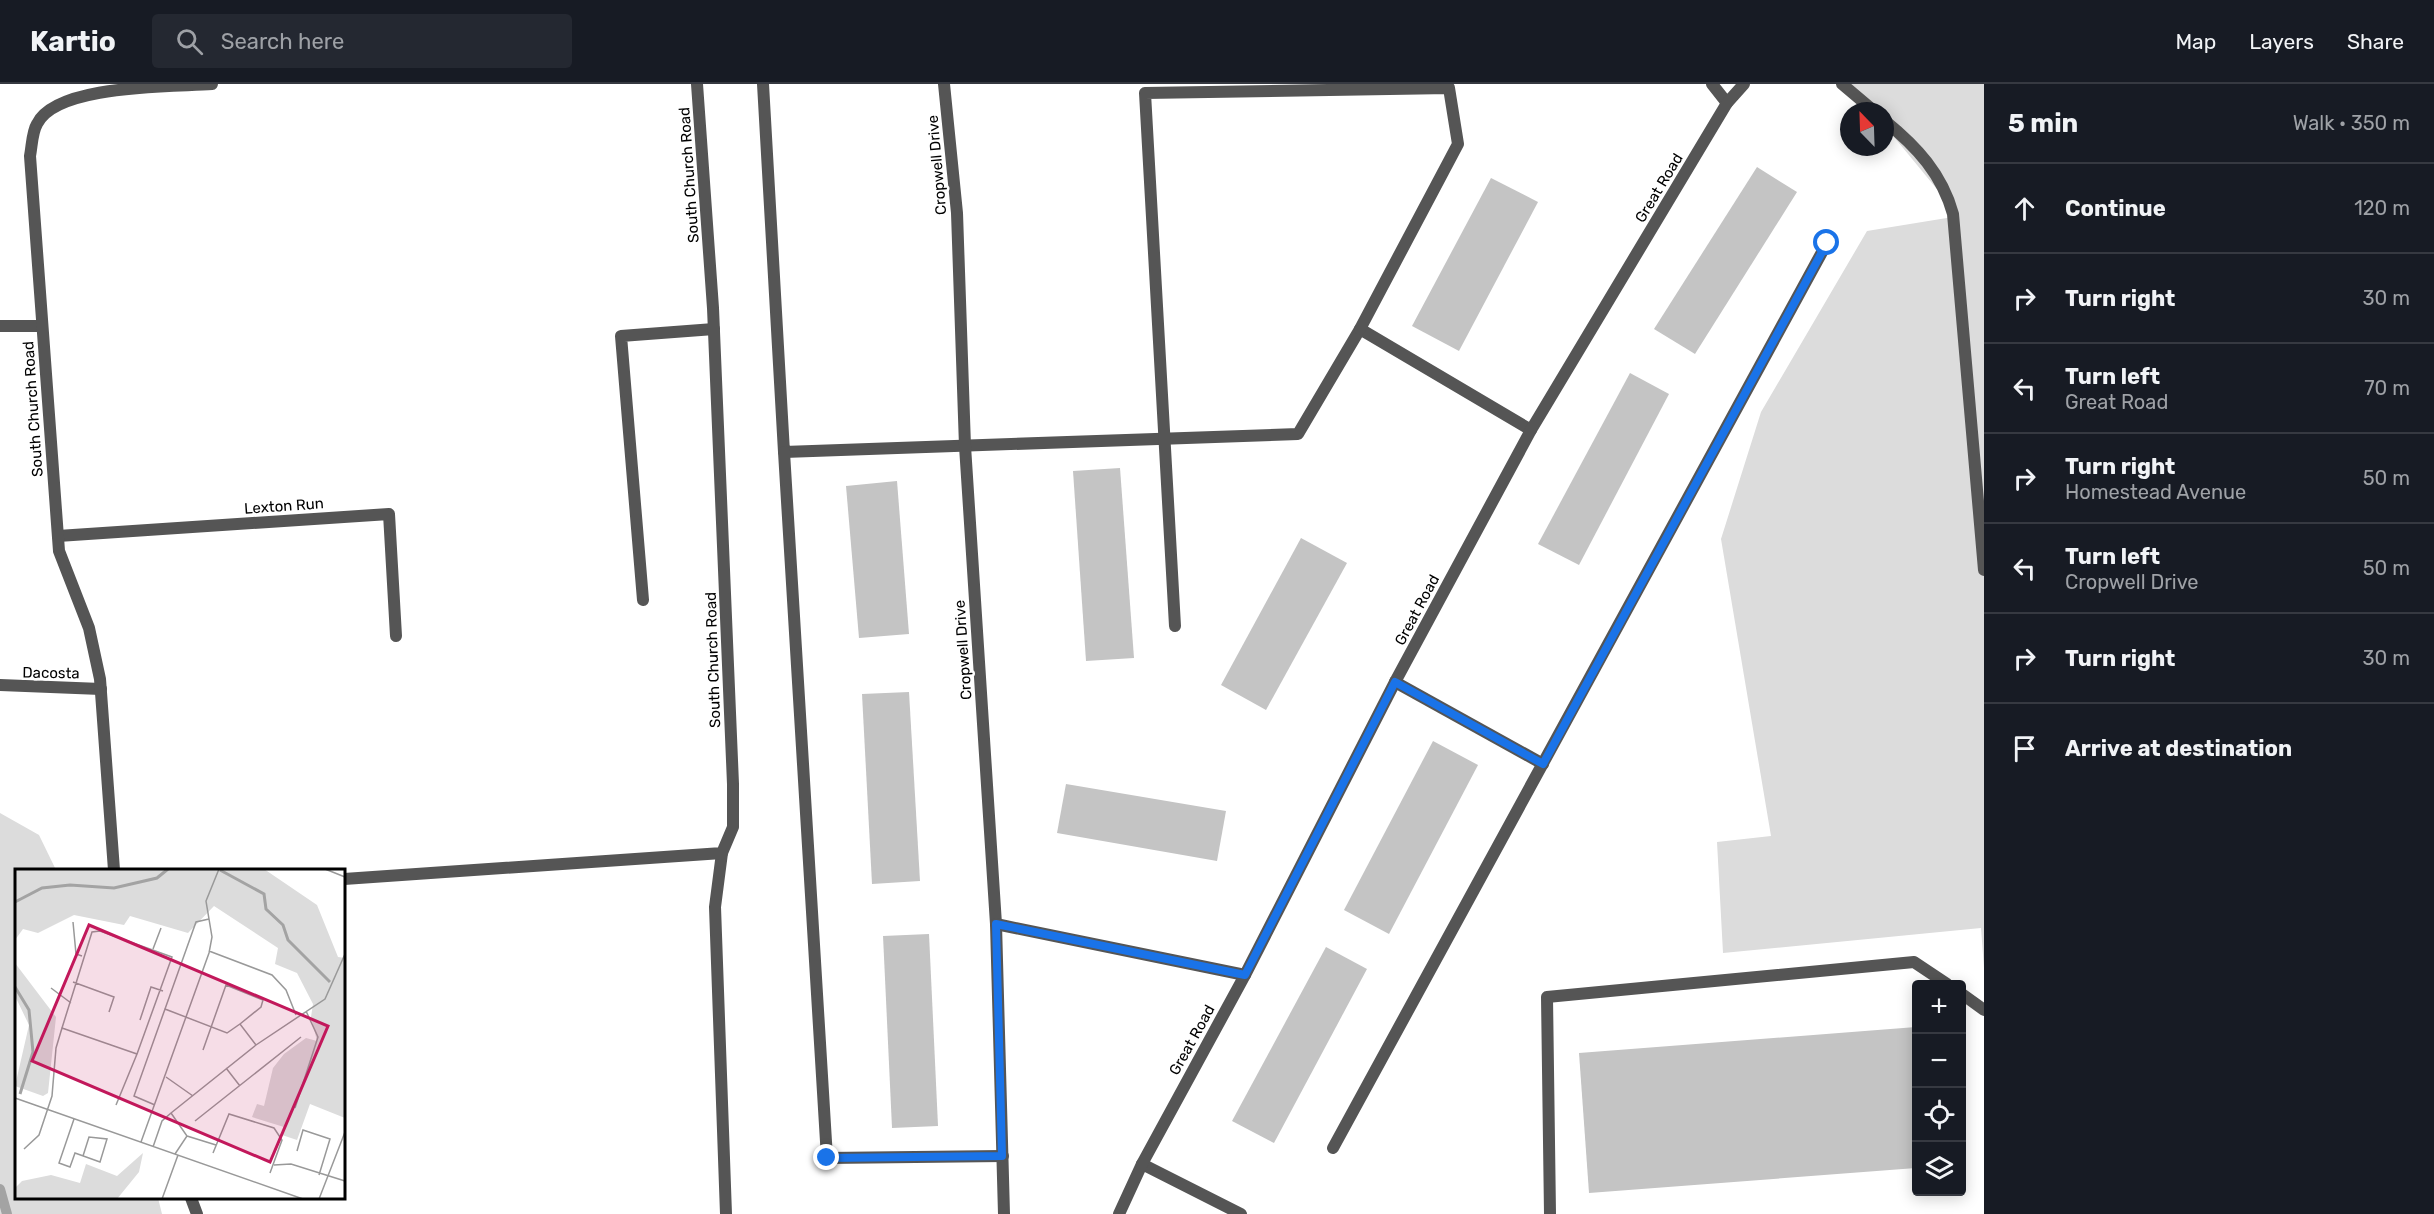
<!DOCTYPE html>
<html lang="en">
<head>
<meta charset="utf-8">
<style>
  body { margin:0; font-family:Rubik,sans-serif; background:#242831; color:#f1f3f6 }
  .controls { position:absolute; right:18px; bottom:18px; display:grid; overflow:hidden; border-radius:6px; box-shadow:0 3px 15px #0003 }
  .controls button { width:54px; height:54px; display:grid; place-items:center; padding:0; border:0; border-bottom:2px solid #363941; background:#171b24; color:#f1f3f6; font:30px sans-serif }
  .compass { position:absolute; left:1840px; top:18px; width:54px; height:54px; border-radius:50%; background:#171b24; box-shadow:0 3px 15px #0003; rotate:337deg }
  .stop { position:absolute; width:18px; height:18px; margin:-14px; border:4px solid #1a73e8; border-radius:50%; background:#fff }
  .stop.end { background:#1a73e8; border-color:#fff; box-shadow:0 2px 6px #0008 }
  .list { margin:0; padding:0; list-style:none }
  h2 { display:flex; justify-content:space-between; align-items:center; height:78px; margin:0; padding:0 24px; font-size:26px }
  h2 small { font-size:20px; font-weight:400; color:#9ea1a6 }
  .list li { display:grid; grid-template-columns:39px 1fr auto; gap:18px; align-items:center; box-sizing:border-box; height:90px; padding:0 24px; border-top:2px solid #363941 }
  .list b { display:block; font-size:22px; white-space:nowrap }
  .list p { margin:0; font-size:20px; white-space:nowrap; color:#9ea1a6 }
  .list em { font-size:20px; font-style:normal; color:#9ea1a6 }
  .icon { flex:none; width:33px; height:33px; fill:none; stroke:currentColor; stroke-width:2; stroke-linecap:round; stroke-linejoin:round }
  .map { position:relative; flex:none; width:1984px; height:1130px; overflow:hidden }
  header { display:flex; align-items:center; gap:36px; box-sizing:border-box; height:84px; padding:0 30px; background:#171b24; border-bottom:2px solid #363941 }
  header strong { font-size:28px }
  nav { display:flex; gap:33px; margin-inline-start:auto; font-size:21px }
  .search { width:420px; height:54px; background:#242831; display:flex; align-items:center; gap:15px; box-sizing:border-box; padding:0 21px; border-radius:6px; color:#9ea1a6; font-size:22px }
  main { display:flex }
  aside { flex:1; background:#171b24 }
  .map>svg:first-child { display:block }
</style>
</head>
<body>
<header>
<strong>Kartio</strong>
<div class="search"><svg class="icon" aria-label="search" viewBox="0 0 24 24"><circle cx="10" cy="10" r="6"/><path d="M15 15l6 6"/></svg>Search here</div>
<nav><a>Map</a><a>Layers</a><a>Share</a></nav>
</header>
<main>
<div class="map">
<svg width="1984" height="1130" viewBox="0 0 1984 1130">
  <rect width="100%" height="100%" fill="#fff"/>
  <g fill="#dcdcdc">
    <polygon points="1851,0 1984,0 1984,884 1981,844 1723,869 1717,758 1771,752 1721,455 1761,328 1867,147 1959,132 1885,42 1885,27 1873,27"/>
    <polygon points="0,729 39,751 56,786 16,786 16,1114 158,1114 162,1130 0,1130"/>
  </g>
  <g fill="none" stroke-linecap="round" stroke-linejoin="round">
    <polyline stroke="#a3a3a3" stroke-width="10" points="0,1105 7,1130"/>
  </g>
  <g fill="#c4c4c4">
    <polygon points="1757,83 1797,108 1695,270 1654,245"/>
    <polygon points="1491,94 1538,118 1459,267 1412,242"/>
    <polygon points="1630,289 1669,310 1579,481 1538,460"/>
    <polygon points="1120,384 1134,574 1086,577 1073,387"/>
    <polygon points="897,397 909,550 859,554 846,402"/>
    <polygon points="1301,454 1347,479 1266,626 1221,601"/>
    <polygon points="909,608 920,797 872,800 862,610"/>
    <polygon points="1433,657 1478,681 1389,850 1344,826"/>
    <polygon points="1066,700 1226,727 1217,777 1057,749"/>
    <polygon points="929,850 938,1042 892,1044 883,852"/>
    <polygon points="1326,863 1367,885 1274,1059 1232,1037"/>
    <polygon points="1916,943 1916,1084 1589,1109 1579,969"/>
  </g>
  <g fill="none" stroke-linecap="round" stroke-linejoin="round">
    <g stroke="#555" stroke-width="12">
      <polyline points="1842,0 1874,27"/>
      <path d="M1885 37C1917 63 1942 90 1953 130L1984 486"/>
      <polyline points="1962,910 1984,926"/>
      <polyline points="1550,1130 1547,913 1914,878 1947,900"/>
    </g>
    <g stroke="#555" stroke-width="12">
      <polyline points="763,0 784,368 1298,350 1360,245 1531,346"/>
      <polyline points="944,0 957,129 965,362 996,840 1004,1130"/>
      <polyline points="1712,0 1727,19"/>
      <polyline points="0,242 42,242"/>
      <polyline points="784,368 827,1074 1003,1072"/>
      <polyline points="58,452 389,430 396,552"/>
      <polyline points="643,516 621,252 714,245"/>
      <polyline points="1175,542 1145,9 1449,4 1458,60 1360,245"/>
      <polyline points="1395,598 1543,680"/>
      <polyline points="0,601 101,605"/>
      <polyline points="722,769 715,823 726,1130"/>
      <path d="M114 786 100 595 89 544 59 467 30 72C32 62 32 48 37 40 56 0 172 3 212 0"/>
      <polyline points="344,795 722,769 733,743 733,700 713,224 697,0"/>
      <polyline points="996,840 1245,891"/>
      <polyline points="1333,1064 1827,159"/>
      <polyline points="1142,1080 1241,1130"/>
      <polyline points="191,1114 197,1130"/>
      <polyline points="1119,1130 1142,1080 1245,891 1395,598 1531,346 1727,19 1744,0"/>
    </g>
  </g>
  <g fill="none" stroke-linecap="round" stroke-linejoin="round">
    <polyline stroke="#1a73e8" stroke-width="8" points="827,1074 1002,1072 996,840 1245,891 1395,598 1543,680 1827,159"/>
  </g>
  <g text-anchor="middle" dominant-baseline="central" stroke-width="5" stroke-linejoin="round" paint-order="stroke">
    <g font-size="15" fill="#000" stroke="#fff">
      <text transform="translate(937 81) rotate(-95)">Cropwell Drive</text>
      <text transform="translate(689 91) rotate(-94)">South Church Road</text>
      <text transform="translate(1659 104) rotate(-59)">Great Road</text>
      <text transform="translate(33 325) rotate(-94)">South Church Road</text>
      <text transform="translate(284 422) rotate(-4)">Lexton Run</text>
      <text transform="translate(1417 526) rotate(-62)">Great Road</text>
      <text transform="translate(963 566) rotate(-94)">Cropwell Drive</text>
      <text transform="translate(713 576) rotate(-92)">South Church Road</text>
      <text transform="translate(51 589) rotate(1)">Dacosta</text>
      <text transform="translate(1192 956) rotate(-61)">Great Road</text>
    </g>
  </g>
  <g transform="translate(15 785)">
    <rect width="330" height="330" fill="#fff"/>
    <path d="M0 0H249L302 36 323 88 330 89V249L295 235 282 271 267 266 269 258 237 248 242 235 249 237 258 199 269 185 291 169 302 172 296 148 298 135 282 104 260 95 263 79 199 37 173 64 115 47 109 56 59 46 23 64 8 60 0 71ZM0 94 41 148 33 224 28 227 0 217 14 156 0 127ZM128 284 124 303 102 330H0V319L7 312 36 306 65 314 71 295 102 307Z" fill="#dcdcdc"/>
    <path fill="none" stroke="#a3a3a3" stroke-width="3" d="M205 1 249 25 251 40 268 56 273 71 315 113M0 33 27 19 55 16 99 19 142 9 153 0M0 118 14 141 18 183 5 225"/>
    <path fill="none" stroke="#999" stroke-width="1.5" d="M310 0 330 8M194 50 181 53 150 140 212 164 225 155 241 176M58 53 61 85 67 87M138 80 146 59M194 82 257 106 271 121 281 146M58 113 99 128 94 143M36 119 56 134M125 151 136 118 148 122M188 181 211 116 248 131 246 138 225 155M211 199 225 217M151 208 178 227M0 229 288 330M101 236 122 185M140 236 119 227 150 140M280 239 303 168 291 142M156 244 172 267 160 285M59 250 44 294 55 298 60 284 85 293 92 270 74 268 68 287M180 252 286 168M172 267 201 276M126 273 194 84 197 68 191 32 204 0M138 278 147 252 156 244 241 176 310 130 330 85M9 280 24 266 37 227 41 179 47 159 122 185 157 88 85 62 77 63 47 159M282 282 288 261 315 270 304 306M198 284 214 245 259 259 267 271 255 304M259 296 276 295 330 312M147 330 163 286M304 330 330 263"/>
    <path fill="#c2185b" fill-opacity="0.15" stroke="#c2185b" stroke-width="3" d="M74 56 313 157 255 293 17 192Z"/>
    <rect width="330" height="330" fill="none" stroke="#000" stroke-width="3"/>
  </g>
</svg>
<div class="controls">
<button>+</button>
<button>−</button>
<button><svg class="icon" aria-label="locate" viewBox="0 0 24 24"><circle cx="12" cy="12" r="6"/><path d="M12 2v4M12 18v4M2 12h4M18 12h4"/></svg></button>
<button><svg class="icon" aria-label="layers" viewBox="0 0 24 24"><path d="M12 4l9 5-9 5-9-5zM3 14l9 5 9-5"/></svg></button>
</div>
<svg class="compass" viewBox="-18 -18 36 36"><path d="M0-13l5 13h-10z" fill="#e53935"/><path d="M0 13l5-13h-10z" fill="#9ea1a6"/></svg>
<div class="stop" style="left:1827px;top:159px"></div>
<div class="stop end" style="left:827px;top:1074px"></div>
</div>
<aside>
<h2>5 min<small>Walk · 350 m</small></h2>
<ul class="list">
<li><svg class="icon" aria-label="ahead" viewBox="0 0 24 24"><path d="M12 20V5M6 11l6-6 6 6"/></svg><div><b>Continue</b></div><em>120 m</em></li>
<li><svg class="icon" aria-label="right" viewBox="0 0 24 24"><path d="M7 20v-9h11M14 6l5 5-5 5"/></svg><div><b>Turn right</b></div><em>30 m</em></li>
<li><svg class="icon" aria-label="left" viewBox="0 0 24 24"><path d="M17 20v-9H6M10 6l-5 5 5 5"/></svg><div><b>Turn left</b><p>Great Road</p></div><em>70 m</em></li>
<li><svg class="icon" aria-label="right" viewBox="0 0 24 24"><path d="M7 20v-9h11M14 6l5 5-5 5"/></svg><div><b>Turn right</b><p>Homestead Avenue</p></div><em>50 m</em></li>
<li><svg class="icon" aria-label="left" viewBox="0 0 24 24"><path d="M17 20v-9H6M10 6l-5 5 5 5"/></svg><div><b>Turn left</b><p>Cropwell Drive</p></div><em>50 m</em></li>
<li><svg class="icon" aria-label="right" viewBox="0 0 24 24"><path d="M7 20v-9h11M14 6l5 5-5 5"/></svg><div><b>Turn right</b></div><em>30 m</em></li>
<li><svg class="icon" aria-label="arrive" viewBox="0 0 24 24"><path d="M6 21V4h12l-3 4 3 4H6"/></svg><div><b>Arrive at destination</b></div></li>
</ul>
</aside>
</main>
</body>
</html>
